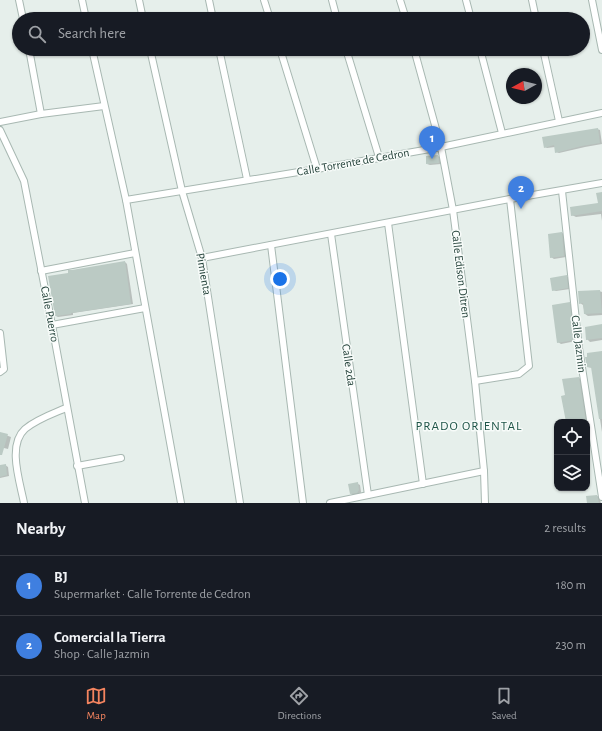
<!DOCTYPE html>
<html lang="en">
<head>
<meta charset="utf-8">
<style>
  body { margin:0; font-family:"Alegreya Sans",sans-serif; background:#20242c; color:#f1f3f6 }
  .controls { position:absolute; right:12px; bottom:12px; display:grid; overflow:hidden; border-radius:8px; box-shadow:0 1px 3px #0004 }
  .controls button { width:36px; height:36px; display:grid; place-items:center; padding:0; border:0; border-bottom:1px solid #363941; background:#171b24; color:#f1f3f6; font:20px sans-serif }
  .compass { position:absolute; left:506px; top:68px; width:36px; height:36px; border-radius:50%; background:#171b24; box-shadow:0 1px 3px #0004; rotate:262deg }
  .you { position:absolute; left:280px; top:279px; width:14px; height:14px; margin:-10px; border:3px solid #fff; border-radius:50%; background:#1a73e8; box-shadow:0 0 0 6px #1a73e833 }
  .badge { display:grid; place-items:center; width:26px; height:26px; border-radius:50%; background:#f4845f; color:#fff; font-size:13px; font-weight:700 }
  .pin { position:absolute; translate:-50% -33px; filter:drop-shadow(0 1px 2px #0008) }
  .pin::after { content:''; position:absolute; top:21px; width:14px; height:12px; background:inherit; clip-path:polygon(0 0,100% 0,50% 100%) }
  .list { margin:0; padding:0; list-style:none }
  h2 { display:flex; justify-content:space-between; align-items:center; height:52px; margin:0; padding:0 16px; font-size:17px }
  h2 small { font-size:13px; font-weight:400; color:#9ea1a6 }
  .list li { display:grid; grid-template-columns:26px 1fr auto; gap:12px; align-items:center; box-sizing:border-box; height:60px; padding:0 16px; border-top:1px solid #363941 }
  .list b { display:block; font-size:15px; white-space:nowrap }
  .list p { margin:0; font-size:13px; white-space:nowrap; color:#9ea1a6 }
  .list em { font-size:13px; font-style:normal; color:#9ea1a6 }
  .icon { flex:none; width:22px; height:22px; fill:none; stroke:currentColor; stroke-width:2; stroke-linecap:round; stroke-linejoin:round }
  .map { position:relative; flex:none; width:602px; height:503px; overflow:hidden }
  .search { position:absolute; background:#171b24; box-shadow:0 1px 3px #0004; left:12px; right:12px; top:12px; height:44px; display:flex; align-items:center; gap:10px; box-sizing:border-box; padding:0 14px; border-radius:22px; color:#9ea1a6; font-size:15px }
  .sheet { height:172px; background:#171b24 }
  nav { display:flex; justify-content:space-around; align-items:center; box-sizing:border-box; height:56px; border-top:1px solid #363941; background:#171b24; font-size:11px; color:#9ea1a6 }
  nav a { display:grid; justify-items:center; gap:2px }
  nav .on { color:#f4845f }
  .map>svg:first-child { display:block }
</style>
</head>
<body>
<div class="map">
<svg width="602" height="503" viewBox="0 0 602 503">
  <rect width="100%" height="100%" fill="#e6efeb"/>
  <g fill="#0003">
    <polygon points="597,129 600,130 602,144 585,147 559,153 556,152 555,147 547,148 545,147"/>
    <polygon points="438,156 440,157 441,164 430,165 427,164"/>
    <polygon points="602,193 602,221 601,214 576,217 572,215 599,204"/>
    <polygon points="562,233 564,234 566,257 554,259 551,257"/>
    <polygon points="125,262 127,264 133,304 73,313 73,315 58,317 56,316 69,274"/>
    <polygon points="566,276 569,278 570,289 556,291 553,290"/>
    <polygon points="599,291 602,292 602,315 588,316 585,314 583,305 580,303"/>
    <polygon points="569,303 572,305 576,341 561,344 558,342"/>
    <polygon points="602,325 602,340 590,342 587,339"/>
    <polygon points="602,352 602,432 592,368 587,367"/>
    <polygon points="579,378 582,380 589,423 587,424 587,422 567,422 566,396"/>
    <polygon points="0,433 11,437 8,449 0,447"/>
    <polygon points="5,465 8,467 9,476 0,478 0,466"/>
    <polygon points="358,484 360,485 361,492 360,494 353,495 351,494"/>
    <polygon points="597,496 599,497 601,503 588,503"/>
  </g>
  <g fill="#bbcac4">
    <polygon points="598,128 600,143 582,146 555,153 554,145 544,148 542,137"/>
    <polygon points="438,155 439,163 426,164 426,156"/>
    <polygon points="602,192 602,211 571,216 570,207 598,203 596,193"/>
    <polygon points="562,232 564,256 550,258 548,234"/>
    <polygon points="125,261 131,304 71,313 71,314 55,316 48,276 68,273 68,270 72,270"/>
    <polygon points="567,275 568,288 552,291 550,278"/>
    <polygon points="600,290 602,313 584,314 583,303 579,304 578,291"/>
    <polygon points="570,302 574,340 557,343 552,305"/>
    <polygon points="602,324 602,338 586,340 585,327"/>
    <polygon points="602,351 602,419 599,419 591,367 587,367 585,357 587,357 587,353"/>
    <polygon points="579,377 586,422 566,422 561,396 565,395 562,379"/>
    <polygon points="0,432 8,434 2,455 0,455"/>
    <polygon points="6,464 7,475 0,477 0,465"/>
    <polygon points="358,482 359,490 357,493 350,494 348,484"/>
    <polygon points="597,495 599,503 587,503 586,496"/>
  </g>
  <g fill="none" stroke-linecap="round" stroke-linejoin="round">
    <defs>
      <g id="street">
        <polyline points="19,0 23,19"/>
        <polyline points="82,0 86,19"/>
        <polyline points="139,0 143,19"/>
        <polyline points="209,0 213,19"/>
        <polyline points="264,0 270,19"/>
        <polyline points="332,0 337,19"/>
        <polyline points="400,0 406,19"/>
        <polyline points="466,0 471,19"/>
        <polyline points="532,0 536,19"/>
        <polyline points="592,0 602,50"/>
        <polyline points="29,49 41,114"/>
        <polyline points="92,49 126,200 181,503"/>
        <polyline points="150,49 182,191 202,258 240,503"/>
        <polyline points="219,49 247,179"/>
        <polyline points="280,49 317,169"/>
        <polyline points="346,49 379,157"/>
        <polyline points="414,49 441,147 453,210 475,381 484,471 485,503"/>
        <polyline points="480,49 502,133"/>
        <polyline points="543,49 559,121"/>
        <polyline points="0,122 41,114 104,106"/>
        <polyline points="0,130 24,181 52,325 85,503"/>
        <polyline points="562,191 579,348 602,497"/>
        <polyline points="126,200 317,169 441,147 602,113"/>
        <polyline points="388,223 423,484"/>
        <polyline points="331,234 368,495"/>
        <polyline points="271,245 303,503"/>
        <polyline points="202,258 510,199 602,183"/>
        <polyline points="41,271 135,253"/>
        <polyline points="52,325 145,308"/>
        <polyline points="0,333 4,369 0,372"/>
        <polyline points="475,381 519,374 529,366 510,199"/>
        <polyline points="77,466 121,458"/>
        <path d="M24 503C20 482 7 445 25 429 37 419 52 414 66 408"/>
        <polyline points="330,503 484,471"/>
      </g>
    </defs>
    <use href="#street" stroke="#a8b8b2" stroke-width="8"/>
    <use href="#street" stroke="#fff" stroke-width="6"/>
  </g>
  <g text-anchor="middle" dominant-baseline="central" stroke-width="3" stroke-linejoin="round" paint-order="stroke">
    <g font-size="12" fill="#24423a" stroke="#f7fbf9">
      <text transform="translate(353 162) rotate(-10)">Calle Torrente de Cedron</text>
      <text transform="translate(204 274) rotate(80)">Pimienta</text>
      <text transform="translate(461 274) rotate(83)">Calle Edison Ditren</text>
      <text transform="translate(50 314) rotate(79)">Calle Puerro</text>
      <text transform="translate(579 344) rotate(83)">Calle Jazmin</text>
      <text transform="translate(349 365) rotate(82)">Calle 2da</text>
    </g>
    <g font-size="13" letter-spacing="1" fill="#1f5548" stroke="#f7fbf9">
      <text x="469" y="426">PRADO ORIENTAL</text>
    </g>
  </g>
</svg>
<div class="controls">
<button><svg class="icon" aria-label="locate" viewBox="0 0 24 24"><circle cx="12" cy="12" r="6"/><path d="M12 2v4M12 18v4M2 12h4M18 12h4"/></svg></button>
<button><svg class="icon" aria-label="layers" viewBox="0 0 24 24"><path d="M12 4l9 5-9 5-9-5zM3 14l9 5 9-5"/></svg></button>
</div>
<svg class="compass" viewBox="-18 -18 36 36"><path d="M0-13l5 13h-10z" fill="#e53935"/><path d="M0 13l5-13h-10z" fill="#9ea1a6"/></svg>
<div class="you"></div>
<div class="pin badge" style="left:432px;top:159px;background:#3f7fe0">1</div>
<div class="pin badge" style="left:521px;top:209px;background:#3f7fe0">2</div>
<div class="search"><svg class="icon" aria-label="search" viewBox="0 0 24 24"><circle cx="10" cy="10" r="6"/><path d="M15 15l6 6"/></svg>Search here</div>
</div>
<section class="sheet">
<h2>Nearby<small>2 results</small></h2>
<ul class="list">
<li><span class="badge" style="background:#3f7fe0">1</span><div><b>BJ</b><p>Supermarket · Calle Torrente de Cedron</p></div><em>180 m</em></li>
<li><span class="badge" style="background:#3f7fe0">2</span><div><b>Comercial la Tierra</b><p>Shop · Calle Jazmin</p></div><em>230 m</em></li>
</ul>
</section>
<nav>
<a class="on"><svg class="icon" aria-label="map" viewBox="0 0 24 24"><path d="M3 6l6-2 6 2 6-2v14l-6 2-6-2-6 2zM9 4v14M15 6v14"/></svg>Map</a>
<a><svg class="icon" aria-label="directions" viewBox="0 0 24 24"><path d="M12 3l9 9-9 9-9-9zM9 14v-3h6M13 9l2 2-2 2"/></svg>Directions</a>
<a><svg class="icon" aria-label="saved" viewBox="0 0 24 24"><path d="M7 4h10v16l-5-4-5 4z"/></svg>Saved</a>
</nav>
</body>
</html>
